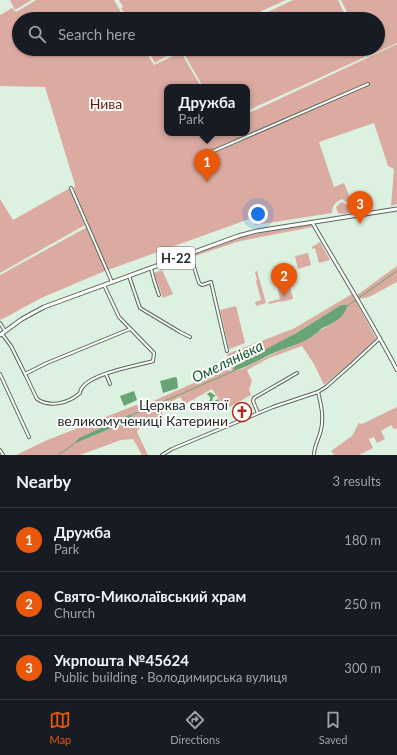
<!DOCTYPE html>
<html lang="en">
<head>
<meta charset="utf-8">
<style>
  body { margin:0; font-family:Lato,sans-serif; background:#242831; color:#f1f3f6 }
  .you { position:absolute; left:258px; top:214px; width:14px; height:14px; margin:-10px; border:3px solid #fff; border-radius:50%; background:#1a73e8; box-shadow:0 0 0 6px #1a73e833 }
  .badge { display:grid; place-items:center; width:26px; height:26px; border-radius:50%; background:#ea580c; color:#fff; font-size:13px; font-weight:700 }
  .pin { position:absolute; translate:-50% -33px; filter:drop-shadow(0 1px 2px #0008) }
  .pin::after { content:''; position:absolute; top:21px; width:14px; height:12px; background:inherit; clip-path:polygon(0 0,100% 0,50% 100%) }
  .popup { position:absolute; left:164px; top:84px; width:86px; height:52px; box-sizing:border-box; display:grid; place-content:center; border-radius:8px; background:#171b24; filter:drop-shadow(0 1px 3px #0005); font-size:13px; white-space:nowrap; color:#9ea1a6 }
  .popup b { font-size:15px; color:#f1f3f6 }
  .popup::after { content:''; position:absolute; left:50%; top:100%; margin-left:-8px; border:8px solid transparent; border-top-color:#171b24 }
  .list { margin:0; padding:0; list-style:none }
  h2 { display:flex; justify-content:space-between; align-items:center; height:52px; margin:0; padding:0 16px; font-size:17px }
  h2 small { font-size:13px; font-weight:400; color:#9ea1a6 }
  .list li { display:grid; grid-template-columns:26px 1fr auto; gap:12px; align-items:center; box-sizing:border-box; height:64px; padding:0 16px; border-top:1px solid #363941 }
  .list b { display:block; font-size:15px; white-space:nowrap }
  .list p { margin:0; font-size:13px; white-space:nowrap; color:#9ea1a6 }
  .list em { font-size:13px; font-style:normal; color:#9ea1a6 }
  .icon { flex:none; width:22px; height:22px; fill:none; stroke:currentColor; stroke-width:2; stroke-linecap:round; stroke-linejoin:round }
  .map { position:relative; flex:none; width:397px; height:455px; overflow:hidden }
  .search { position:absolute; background:#171b24; box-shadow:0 1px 3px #0004; left:12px; right:12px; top:12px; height:44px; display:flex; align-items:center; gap:10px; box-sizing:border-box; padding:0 14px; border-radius:22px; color:#9ea1a6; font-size:15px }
  .sheet { height:244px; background:#171b24 }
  nav { display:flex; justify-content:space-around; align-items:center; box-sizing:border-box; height:56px; border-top:1px solid #363941; background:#171b24; font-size:11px; color:#9ea1a6 }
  nav a { display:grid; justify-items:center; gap:2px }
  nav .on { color:#ea580c }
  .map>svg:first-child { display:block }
</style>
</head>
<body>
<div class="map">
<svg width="397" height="455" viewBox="0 0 397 455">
  <rect width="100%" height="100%" fill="#ddf1e1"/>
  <g fill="#dbaba2" fill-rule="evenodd">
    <polygon points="10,0 32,0 15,10"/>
    <path d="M36 0H114L125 19H19V49H144L154 65 181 52 201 87H167V133H196L199 137 209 133H247V114L397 44V204L391 206 394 169 388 166 374 123 319 142 334 187 344 183 354 207 342 199C336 202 332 205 332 213L255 225 252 218 105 271 41 298 1 320 0 318V275L89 226 75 193 74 189 75 185 45 87 0 86V15L12 8 16 12Z"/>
    <polygon points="119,0 286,0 244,19 130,19 127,15 126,16 121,8 123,7"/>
    <polygon points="293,0 338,0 347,19 253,19"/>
    <polygon points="341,0 397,0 397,43 367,57 363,49 378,49 378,19 350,19"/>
    <polygon points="147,49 178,49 155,63"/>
    <polygon points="190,49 361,49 365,57 247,111 247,87 203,87 183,52"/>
    <polygon points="70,188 85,225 0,273 0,199 13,220"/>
    <path d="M341 202C346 203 352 208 352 213L343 214 338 213 336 207Z"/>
    <polygon points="310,224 313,227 240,241 192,257 191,254 239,237"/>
    <polygon points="320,242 330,260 319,263 315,248 312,249 312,247"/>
    <polygon points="308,253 311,265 298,269 295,256"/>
    <polygon points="397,266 397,282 369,297 359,299 357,295"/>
    <polygon points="162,270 173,294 163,298 154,273"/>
    <polygon points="257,271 266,303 256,306 255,302 261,300 256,281 257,280 255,272"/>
    <polygon points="285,284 290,286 293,299 281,302 281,301 269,304 268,302 280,299 277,285"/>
    <path d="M352 294 376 338 375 340 351 363 324 385 314 364 302 346 269 358 247 370 252 381 249 390 251 395 226 409 212 389 185 404 180 397 160 407 163 415 140 426 137 432 148 455H142L133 439 121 440 80 455H16L45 441 136 405 142 406 225 369 232 371 227 354 293 329ZM341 305 335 322 319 331 314 335 288 348 281 350 242 369 233 371ZM131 414V420L74 443 79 438Z"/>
    <polygon points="236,306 245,343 229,349 220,310"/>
    <polygon points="397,407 397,428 394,429 391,425 381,431 385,439 377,443 374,437 369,439 373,448 359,455 334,455 331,451 352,436 359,423 362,424"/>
  </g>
  <g fill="#68a476">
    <path d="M341 305H347C346 318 331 324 321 329 319 331 317 333 314 335 305 342 292 346 281 350 264 356 250 367 233 371L235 366 296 333Z"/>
    <polygon points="175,377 177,378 178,388 163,393 160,381"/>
    <polygon points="134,391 137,400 124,406 120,396"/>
    <polygon points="210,392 216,396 213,397 212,402 218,399 223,406 222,412 207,409 205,404 210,400 210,397 207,394"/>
    <polygon points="131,414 133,421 131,420 126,422 73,444 79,438"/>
  </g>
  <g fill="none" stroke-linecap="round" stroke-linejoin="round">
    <g stroke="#68a476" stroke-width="1">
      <polyline points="347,306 397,271"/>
      <polyline points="132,415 234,371"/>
      <polyline points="58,455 74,444"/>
    </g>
    <defs>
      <g id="minor">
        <polyline points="209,153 368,84"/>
        <polyline points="71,188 112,282"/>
        <polyline points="190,254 199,283 202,285 211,282 227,351"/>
        <polyline points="151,268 154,280 159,295"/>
        <polyline points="129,276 140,308 180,332 190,337"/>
        <polyline points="0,323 5,331"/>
        <polyline points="2,334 11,346 25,374 47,363 130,329"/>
        <polyline points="0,374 29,437"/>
        <path d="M25 374 37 399C50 408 69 403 80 393 82 374 138 366 153 361L154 353 119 317 104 285"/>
        <polyline points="106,374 110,384"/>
        <polyline points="258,413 253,401 254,398 297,373"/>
        <polyline points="0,450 3,455"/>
        <polyline points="162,455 172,449 273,407 318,392 326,387 352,364 380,338"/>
        <path d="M314 455C314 446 319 439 321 430 324 417 321 404 318 392"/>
      </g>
      <path id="tertiary" d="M312 222C340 271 371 320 397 370"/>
      <polyline id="primary" points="0,335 22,319 44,307 238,236 257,231 397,209"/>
    </defs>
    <use href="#minor" stroke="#56675a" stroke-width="4"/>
    <use href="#tertiary" stroke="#56675a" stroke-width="4.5"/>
    <use href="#primary" stroke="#56675a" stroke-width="5"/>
    <use href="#minor" stroke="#fff" stroke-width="2"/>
    <use href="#tertiary" stroke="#fff" stroke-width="2.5"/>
    <use href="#primary" stroke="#fff" stroke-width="3"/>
  </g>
  <defs>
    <symbol id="church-ring" viewBox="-11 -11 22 22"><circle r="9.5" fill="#fff" stroke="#b52819" stroke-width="1.5"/><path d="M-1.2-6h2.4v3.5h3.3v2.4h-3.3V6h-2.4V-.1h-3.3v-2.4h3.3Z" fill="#b52819"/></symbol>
  </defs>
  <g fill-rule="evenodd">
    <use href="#church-ring" x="231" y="401" width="22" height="22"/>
  </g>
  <g text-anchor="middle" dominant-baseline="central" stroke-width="4" stroke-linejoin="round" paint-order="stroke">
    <rect fill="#fff" stroke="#656b66" stroke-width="1" x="157" y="247" width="38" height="22" rx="3"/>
    <g font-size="13" font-weight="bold" fill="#232b25">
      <text x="176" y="258">Н-22</text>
    </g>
    <g font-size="14" fill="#6a1309" stroke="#fff">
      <text x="106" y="103">Нива</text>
    </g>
    <g font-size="14" fill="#232b25" stroke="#fff" text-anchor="end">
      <text x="228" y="404">Церква святої<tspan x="228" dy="16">великомучениці Катерини</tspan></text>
    </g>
    <g font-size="15" font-style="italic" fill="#16582d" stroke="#fff">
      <text transform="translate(227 361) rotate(-26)">Омелянівка</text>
    </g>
  </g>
</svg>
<div class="you"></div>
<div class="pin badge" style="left:207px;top:182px">1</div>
<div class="popup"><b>Дружба</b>Park</div>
<div class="pin badge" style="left:284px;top:296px">2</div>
<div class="pin badge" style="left:360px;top:224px">3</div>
<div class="search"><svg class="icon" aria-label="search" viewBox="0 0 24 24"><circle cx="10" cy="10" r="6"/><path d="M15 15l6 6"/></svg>Search here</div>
</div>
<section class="sheet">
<h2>Nearby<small>3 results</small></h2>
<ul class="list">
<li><span class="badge">1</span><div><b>Дружба</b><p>Park</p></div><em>180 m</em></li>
<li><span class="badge">2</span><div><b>Свято-Миколаївський храм</b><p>Church</p></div><em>250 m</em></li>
<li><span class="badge">3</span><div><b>Укрпошта №45624</b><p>Public building · Володимирська вулиця</p></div><em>300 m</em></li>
</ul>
</section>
<nav>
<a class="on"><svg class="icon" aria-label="map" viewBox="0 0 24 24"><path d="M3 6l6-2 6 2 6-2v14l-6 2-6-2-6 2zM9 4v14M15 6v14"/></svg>Map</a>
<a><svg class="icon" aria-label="directions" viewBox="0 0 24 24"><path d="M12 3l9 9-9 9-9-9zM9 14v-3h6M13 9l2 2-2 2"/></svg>Directions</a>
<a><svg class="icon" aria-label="saved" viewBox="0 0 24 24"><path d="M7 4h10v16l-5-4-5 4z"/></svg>Saved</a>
</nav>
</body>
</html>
